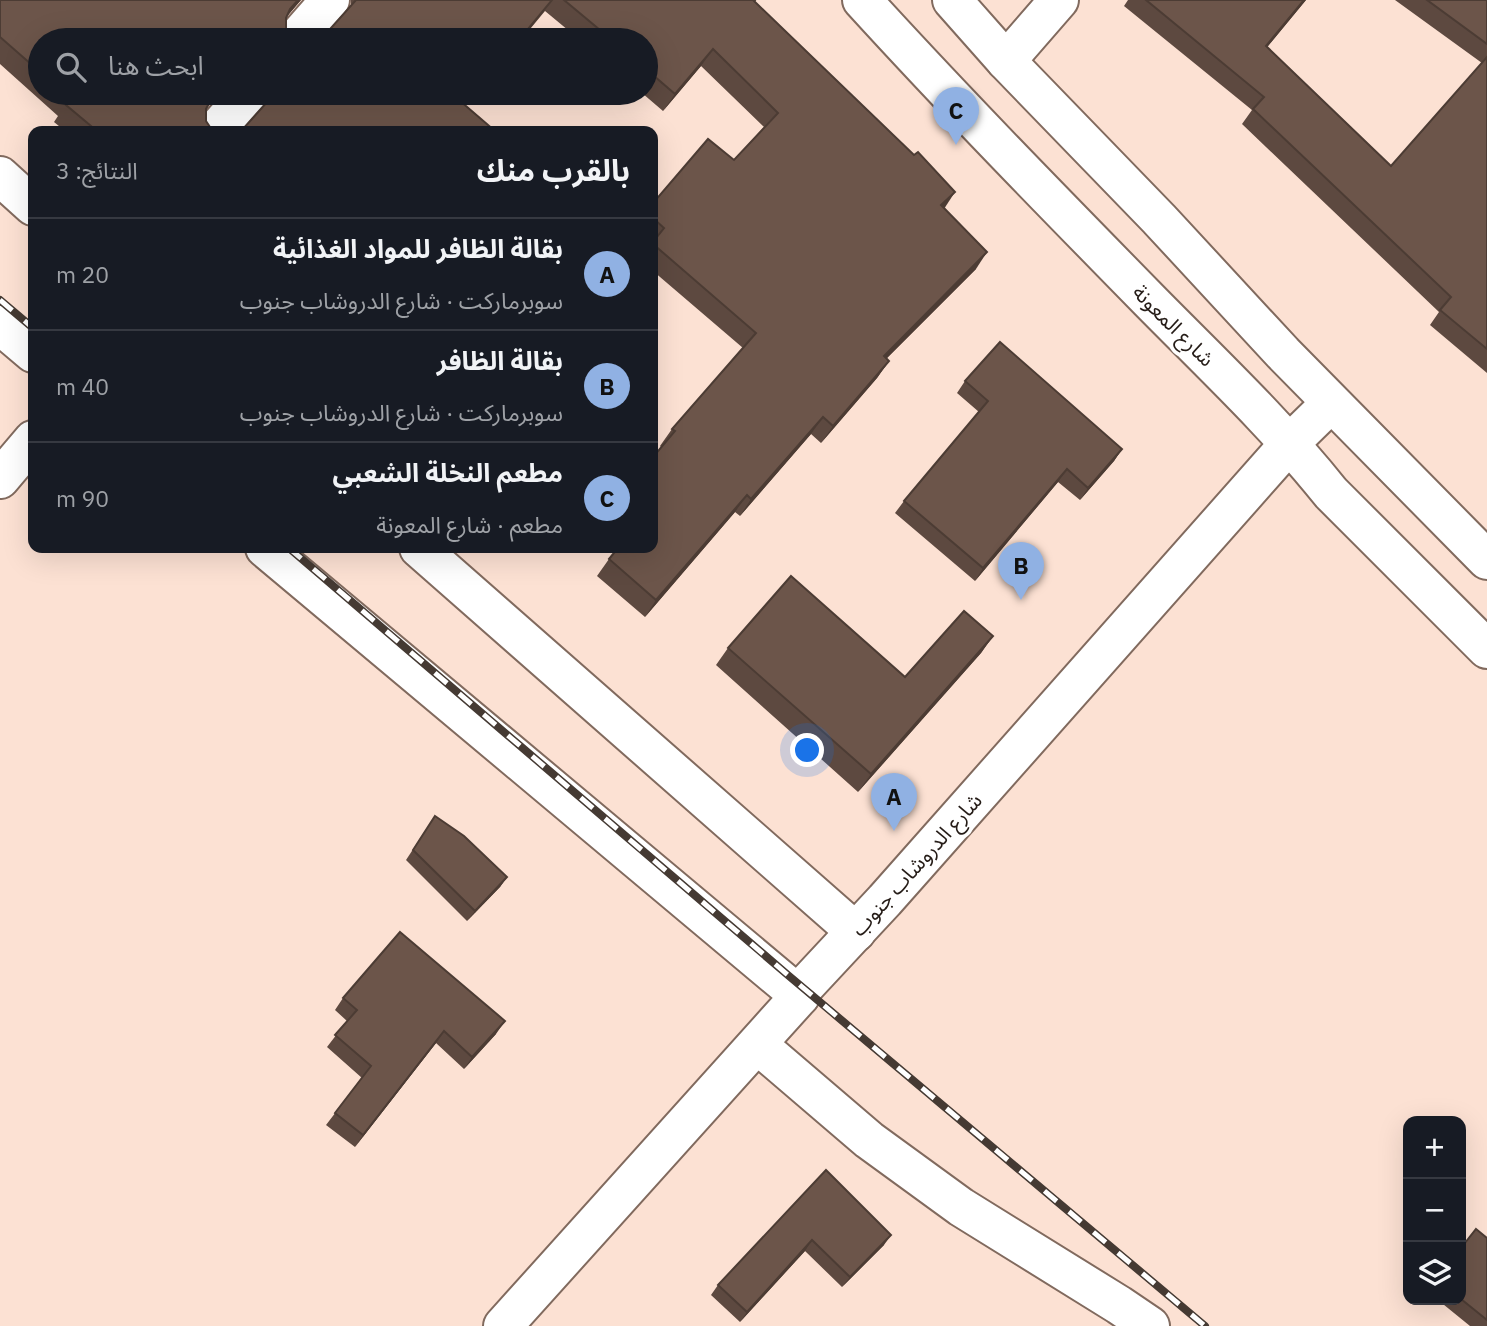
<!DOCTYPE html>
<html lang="ar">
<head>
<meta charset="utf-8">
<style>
  body { margin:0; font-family:"IBM Plex Sans","Noto Sans Arabic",sans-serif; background:#242831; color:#f1f3f6; direction:rtl }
  .controls { position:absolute; right:21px; bottom:21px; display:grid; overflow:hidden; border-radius:14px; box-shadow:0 7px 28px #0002 }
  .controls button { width:63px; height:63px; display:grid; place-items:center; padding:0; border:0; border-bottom:2px solid #363941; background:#171b24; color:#f1f3f6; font:35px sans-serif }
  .you { position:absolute; left:808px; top:751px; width:24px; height:24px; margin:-18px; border:5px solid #fff; border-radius:50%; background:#1a73e8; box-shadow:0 0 0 10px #1a73e833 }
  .badge { display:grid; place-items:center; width:46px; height:46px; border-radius:50%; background:#90b1e3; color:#111; font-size:23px; font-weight:700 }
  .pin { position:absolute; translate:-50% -58px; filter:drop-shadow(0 2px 4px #0008) }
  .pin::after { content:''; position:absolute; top:37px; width:24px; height:21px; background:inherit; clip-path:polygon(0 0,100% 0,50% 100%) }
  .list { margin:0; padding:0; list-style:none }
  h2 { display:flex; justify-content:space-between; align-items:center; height:91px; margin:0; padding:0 28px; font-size:30px }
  h2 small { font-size:23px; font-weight:400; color:#9ea1a6 }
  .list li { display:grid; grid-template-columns:46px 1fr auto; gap:21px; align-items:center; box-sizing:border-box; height:112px; padding:0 28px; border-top:2px solid #363941 }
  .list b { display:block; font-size:26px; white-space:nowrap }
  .list p { margin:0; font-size:23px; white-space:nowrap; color:#9ea1a6 }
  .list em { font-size:23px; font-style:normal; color:#9ea1a6 }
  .icon { flex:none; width:38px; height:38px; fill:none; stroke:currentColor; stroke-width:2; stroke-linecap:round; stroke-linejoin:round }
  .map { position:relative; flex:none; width:1487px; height:1326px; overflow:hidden; direction:ltr }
  .search { position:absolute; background:#171b24; box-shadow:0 7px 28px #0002; left:28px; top:28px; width:630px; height:77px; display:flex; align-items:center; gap:18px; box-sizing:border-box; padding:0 24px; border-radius:38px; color:#9ea1a6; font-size:26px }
  .panel { position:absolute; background:#171b24; box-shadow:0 7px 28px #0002; left:28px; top:126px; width:630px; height:427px; border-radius:14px; direction:rtl }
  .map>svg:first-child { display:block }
</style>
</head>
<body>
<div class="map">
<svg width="1487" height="1326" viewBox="0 0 1487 1326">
  <rect width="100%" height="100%" fill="#fce1d3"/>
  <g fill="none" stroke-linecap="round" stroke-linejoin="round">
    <defs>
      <g id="minor">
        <polyline points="295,40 330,0"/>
        <polyline points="1006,61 1059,0"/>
        <polyline points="215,131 249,93"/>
        <polyline points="0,176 33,206"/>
        <polyline points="0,325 33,353"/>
        <polyline points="0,479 33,440"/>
        <polyline points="265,548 800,996"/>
        <polyline points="419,548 856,932"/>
        <polyline points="758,1045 869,1140 961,1207 1119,1305 1150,1326"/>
      </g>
      <polyline id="tertiary" points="503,1326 800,996 803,988 885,900 1289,444 1331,403"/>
      <g id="trunk">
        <path d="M862 0C955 102 1052 201 1149 300 1211 363 1276 424 1331 493L1487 649"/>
        <polyline points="952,0 1006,61 1159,219 1283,353 1487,560"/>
      </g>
    </defs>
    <use href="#minor" stroke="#816a5e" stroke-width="42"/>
    <use href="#tertiary" stroke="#816a5e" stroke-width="42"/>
    <use href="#trunk" stroke="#816a5e" stroke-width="42"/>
    <use href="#minor" stroke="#fff" stroke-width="38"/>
    <use href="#tertiary" stroke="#fff" stroke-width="38"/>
    <use href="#trunk" stroke="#fff" stroke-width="38"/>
    <defs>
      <g id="rail">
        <polyline points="0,300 33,328"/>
        <polyline points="289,548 789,976 1205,1326"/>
      </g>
    </defs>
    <use href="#rail" stroke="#453a33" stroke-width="8"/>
    <use href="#rail" stroke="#fff" stroke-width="5" stroke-dasharray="16" stroke-linecap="butt"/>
  </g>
  <g fill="#5d4940">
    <polygon points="0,0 301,0 286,17 40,40 40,93 220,93 206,109 206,121 212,130 214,131 65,131 54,122 58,116 0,64"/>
    <polygon points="351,0 756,0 755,2 944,208 976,269 886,359 889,361 877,378 821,443 811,434 740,516 735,512 645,617 597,576 609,559 653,548 661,447 660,446 672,429 743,348 653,271 653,203 734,160 764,127 701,66 663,111 642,93 646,93 646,40 580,40 545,11 521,40 319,40 323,37 351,5"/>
    <polygon points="1128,0 1306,0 1267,47 1391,166 1482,63 1395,0 1487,0 1487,373 1430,325 1439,312 1242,124 1252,110 1124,6"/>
    <polygon points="965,381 1122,449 1114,461 1080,500 1058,482 975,581 895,513 904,501 979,412 957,393"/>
    <polygon points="993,636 981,653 858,792 716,665 728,648 905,677"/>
    <polygon points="435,816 507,877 500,887 467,921 406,860"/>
    <polygon points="343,998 496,1034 464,1069 436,1043 355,1147 326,1125 362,1078 327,1047 347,1021 335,1010"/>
    <polygon points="826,1170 884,1245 842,1287 805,1251 740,1322 711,1295 718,1285"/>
    <polygon points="1487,1238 1487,1326 1470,1326 1438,1300 1461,1300 1461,1248"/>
  </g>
  <g fill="#4c3c34">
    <polygon points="298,0 301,0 279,26 290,9"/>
    <polygon points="552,0 521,40 519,40"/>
    <polygon points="1304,0 1306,0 1255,62 1266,46"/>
    <polygon points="713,49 701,66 663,111 675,94"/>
    <polygon points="217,93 220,93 199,116 211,99"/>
    <polygon points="955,192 944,209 941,205"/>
    <polygon points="987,252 976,269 872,373 884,356"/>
    <polygon points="889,361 877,378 821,443 833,426"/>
    <polygon points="823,417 811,434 740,516 751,499"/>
    <polygon points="1122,449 1114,461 1080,500 1088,488"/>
    <polygon points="1067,469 1058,482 975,581 983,568"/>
    <polygon points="747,495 735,512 645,617 656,600"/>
    <polygon points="993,636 981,653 858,792 871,774"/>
    <polygon points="507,877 500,887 467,921 475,911"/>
    <polygon points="505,1021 496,1034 464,1069 472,1057"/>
    <polygon points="444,1031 436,1043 355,1147 363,1135"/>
    <polygon points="891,1235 884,1245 842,1287 850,1277"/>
    <polygon points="812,1240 805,1251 740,1322 747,1312"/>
  </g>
  <g fill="#6c554a" stroke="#4c3c34" stroke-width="2">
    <polygon points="0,0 298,0 290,9 286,18 286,29 294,40 40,40 40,72 0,37"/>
    <polygon points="356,0 552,0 519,40 502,40 501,39 500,40 319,40 323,37"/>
    <polygon points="564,0 755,0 754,1 914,155 918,152 955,192 941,205 987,252 884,356 889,361 833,426 823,417 751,499 747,495 656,600 609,559 618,548 653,548 653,457 675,431 672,429 756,333 653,244 653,242 664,228 653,218 653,203 708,139 734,160 778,113 713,49 675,94 646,69 646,40 612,40"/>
    <polygon points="1146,0 1304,0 1266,46 1391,166 1487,57 1487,349 1440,310 1451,297 1253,109 1264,97"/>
    <polygon points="1427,0 1487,0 1487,44"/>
    <polygon points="63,93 217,93 211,99 206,109 206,121 212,130 214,131 97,131 66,105 71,99"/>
    <polygon points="275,93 454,93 452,94 495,131 239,131 243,129"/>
    <polygon points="1000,342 1122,449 1088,488 1067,469 983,568 904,501 988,401 965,381"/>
    <polygon points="791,576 905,677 964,611 993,636 871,774 728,648"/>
    <polygon points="435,816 464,836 507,877 475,911 413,850"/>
    <polygon points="400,932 505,1021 472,1057 444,1031 363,1135 335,1113 371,1066 335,1035 357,1010 343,998"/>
    <polygon points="826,1170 891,1235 850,1277 812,1240 747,1312 718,1285"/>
    <polygon points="1476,1229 1487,1238 1487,1320 1461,1299 1461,1248"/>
  </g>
  <g text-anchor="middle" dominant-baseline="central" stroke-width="7" stroke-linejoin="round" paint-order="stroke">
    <g font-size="21" fill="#251c17" stroke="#fff">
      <text transform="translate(1174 325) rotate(45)">شارع المعونة</text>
      <text transform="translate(916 864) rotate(-48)">شارع الدروشاب جنوب</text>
    </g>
  </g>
</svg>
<div class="controls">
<button>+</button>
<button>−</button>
<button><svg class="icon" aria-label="layers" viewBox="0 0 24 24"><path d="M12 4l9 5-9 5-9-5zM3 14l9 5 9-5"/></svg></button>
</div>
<div class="you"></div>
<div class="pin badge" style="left:894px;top:831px">A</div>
<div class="pin badge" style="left:1021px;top:600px">B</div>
<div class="pin badge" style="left:956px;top:145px">C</div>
<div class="search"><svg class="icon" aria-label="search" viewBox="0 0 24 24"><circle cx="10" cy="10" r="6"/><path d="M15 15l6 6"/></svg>ابحث هنا</div>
<section class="panel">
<h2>بالقرب منك<small>النتائج: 3</small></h2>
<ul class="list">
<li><span class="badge">A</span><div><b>بقالة الظافر للمواد الغذائية</b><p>سوبرماركت · شارع الدروشاب جنوب</p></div><em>20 m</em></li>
<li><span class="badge">B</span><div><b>بقالة الظافر</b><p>سوبرماركت · شارع الدروشاب جنوب</p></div><em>40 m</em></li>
<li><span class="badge">C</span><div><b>مطعم النخلة الشعبي</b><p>مطعم · شارع المعونة</p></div><em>90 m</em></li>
</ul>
</section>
</div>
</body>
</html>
